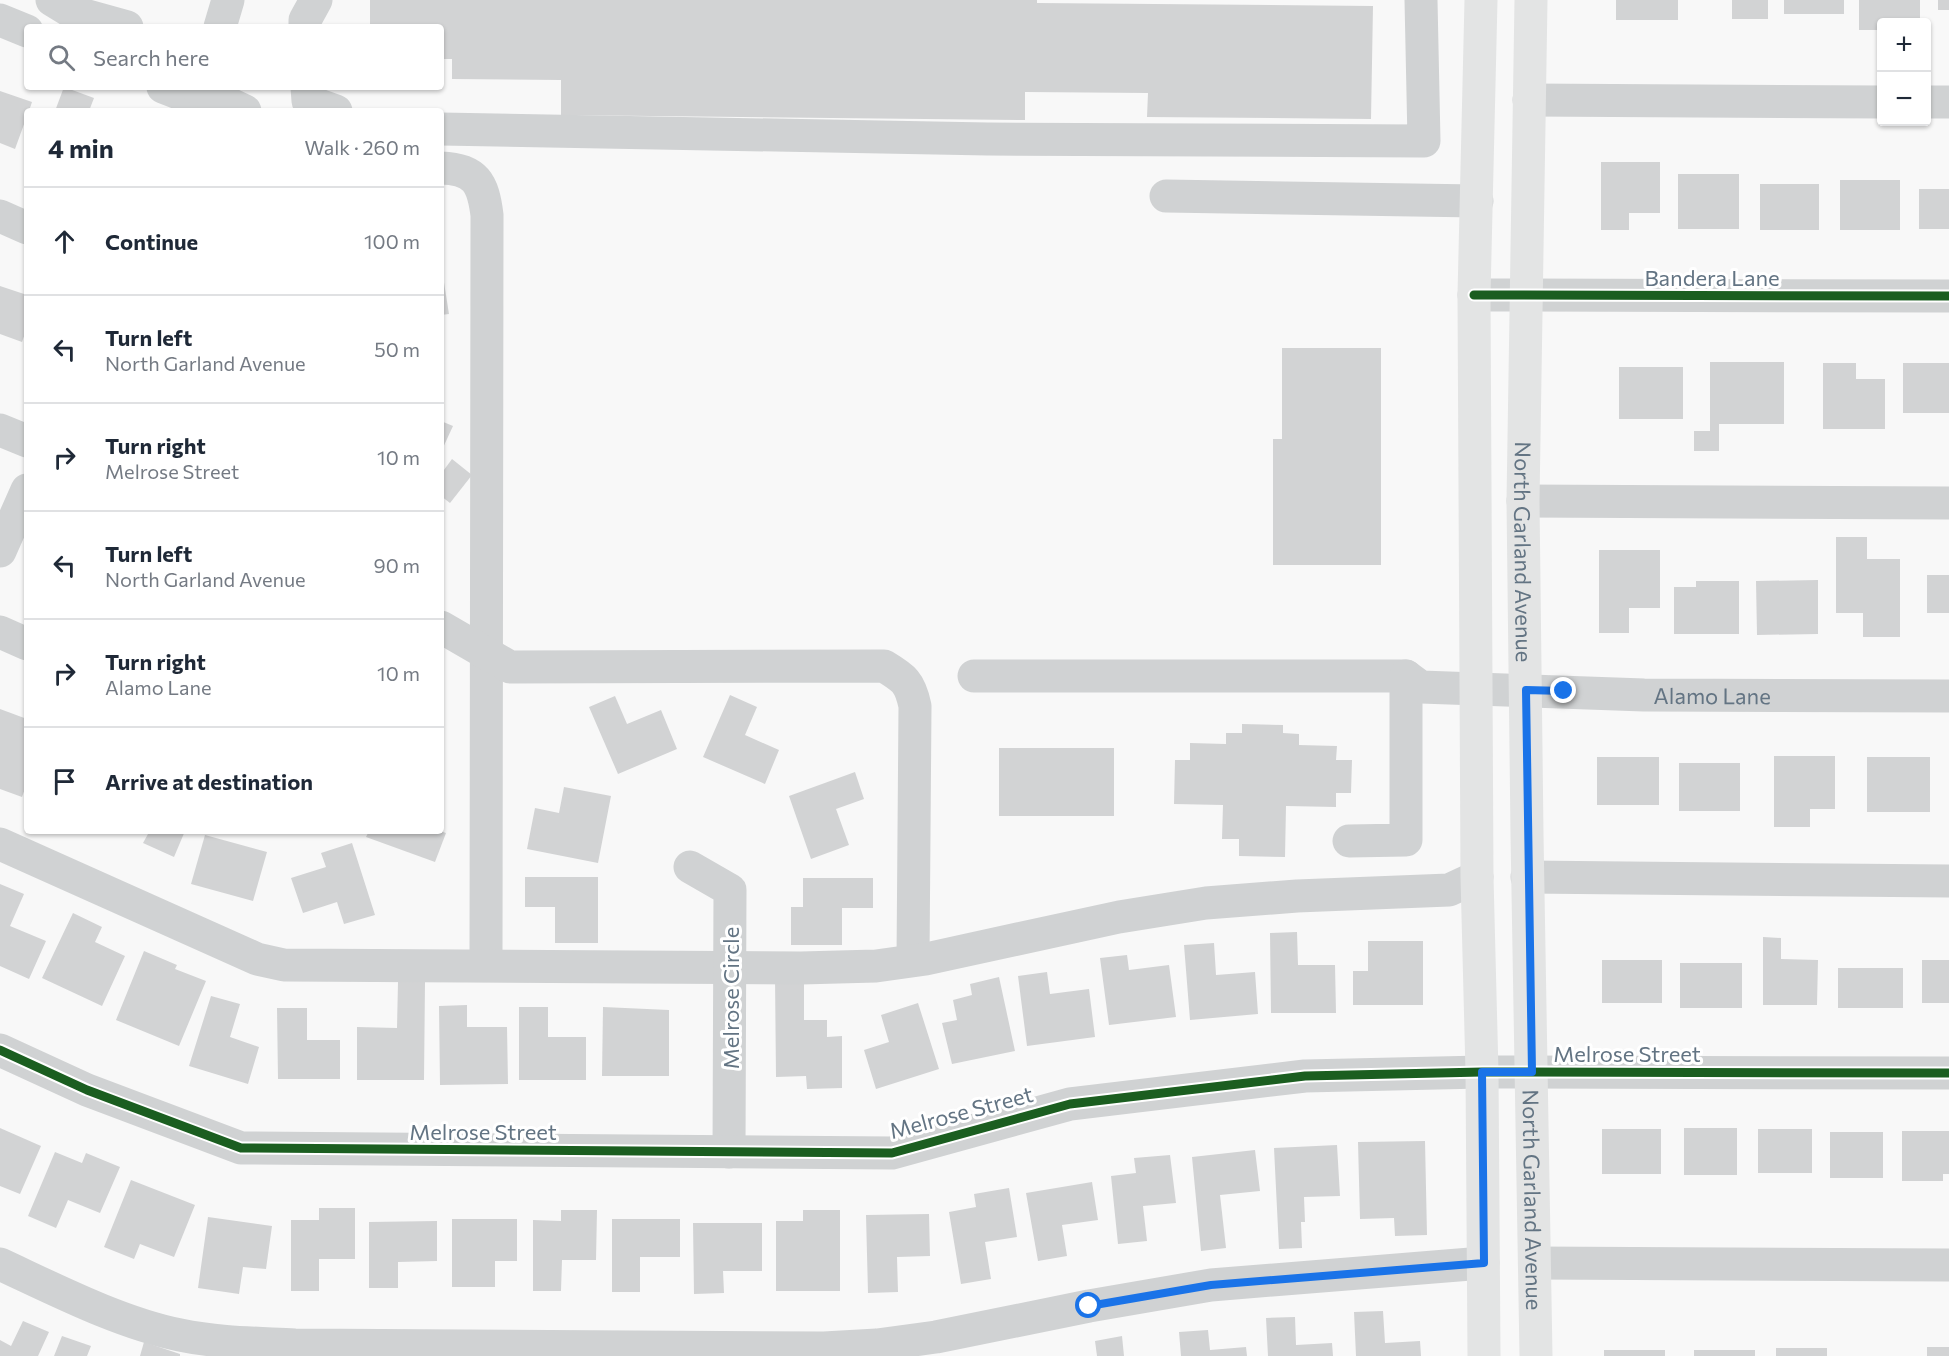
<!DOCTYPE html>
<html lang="en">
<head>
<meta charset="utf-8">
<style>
  body { margin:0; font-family:Commissioner,sans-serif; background:#f6f6f7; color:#1f2937 }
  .controls { position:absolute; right:18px; top:18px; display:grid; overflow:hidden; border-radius:6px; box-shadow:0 2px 4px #0004 }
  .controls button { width:54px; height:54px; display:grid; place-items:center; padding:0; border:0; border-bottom:2px solid #e0e1e3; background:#fff; color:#1f2937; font:30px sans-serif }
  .stop { position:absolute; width:18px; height:18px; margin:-14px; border:4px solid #1a73e8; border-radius:50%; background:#fff }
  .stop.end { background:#1a73e8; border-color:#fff; box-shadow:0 2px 6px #0008 }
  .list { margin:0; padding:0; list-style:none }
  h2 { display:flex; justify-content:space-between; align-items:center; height:78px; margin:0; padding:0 24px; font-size:26px }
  h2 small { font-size:20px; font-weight:400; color:#747a83 }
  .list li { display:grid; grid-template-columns:39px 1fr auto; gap:18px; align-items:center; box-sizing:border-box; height:108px; padding:0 24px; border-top:2px solid #e0e1e3 }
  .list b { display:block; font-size:22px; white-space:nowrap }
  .list p { margin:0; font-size:20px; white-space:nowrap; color:#747a83 }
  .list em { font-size:20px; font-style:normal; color:#747a83 }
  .icon { flex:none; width:33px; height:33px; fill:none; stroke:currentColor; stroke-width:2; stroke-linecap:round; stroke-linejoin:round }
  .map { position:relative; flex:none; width:1949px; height:1356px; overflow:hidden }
  .search { position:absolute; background:#fff; box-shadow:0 2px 4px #0004; left:24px; top:24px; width:420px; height:66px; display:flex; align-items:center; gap:15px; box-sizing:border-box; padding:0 21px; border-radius:6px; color:#747a83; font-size:22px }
  .panel { position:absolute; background:#fff; box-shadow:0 2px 4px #0004; left:24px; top:108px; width:420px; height:726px; border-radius:6px }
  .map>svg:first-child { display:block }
</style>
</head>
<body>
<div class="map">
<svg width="1949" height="1356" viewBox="0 0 1949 1356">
  <rect width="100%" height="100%" fill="#f8f8f8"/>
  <g fill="#d2d3d4">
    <polygon points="370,0 1037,0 1037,3 1373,6 1371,119 1147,117 1148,93 1025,92 1025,120 561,115 561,80 452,79 452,59 441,59 441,27 370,27"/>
    <rect x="1616" y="0" width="62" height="20"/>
    <rect x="1732" y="0" width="36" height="19"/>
    <rect x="1784" y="0" width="60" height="14"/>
    <polygon points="1859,0 1920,0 1920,22 1882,22 1882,30 1859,30"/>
    <rect x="1938" y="0" width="11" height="10"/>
    <polygon points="64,87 94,98 89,111 55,111"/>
    <polygon points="0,91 32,102 29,111 27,111 27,116 15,149 0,143"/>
    <polygon points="1601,162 1660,162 1660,213 1629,213 1629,230 1601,230"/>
    <rect x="1678" y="174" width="61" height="55"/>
    <rect x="1840" y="180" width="60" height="50"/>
    <rect x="1760" y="184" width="59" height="46"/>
    <rect x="1919" y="189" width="30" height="40"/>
    <polygon points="443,276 449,314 441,315 441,277"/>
    <polygon points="0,286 27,295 27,328 22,342 0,334"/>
    <polygon points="1282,348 1381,348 1381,565 1273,565 1273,439 1282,439"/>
    <polygon points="1710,362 1784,362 1784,424 1719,424 1719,451 1694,451 1694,431 1710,431"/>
    <polygon points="1823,363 1856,363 1856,379 1885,379 1885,429 1823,429"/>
    <rect x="1903" y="363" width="46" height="50"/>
    <rect x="1619" y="367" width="64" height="52"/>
    <polygon points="441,421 453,426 441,452"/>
    <polygon points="452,459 472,475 450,503 441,496 441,474"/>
    <polygon points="1836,537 1867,537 1867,559 1900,559 1900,637 1863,637 1863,613 1836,613"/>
    <polygon points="1599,550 1660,550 1660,608 1629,608 1629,633 1599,633"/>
    <rect x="1927" y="575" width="22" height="38"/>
    <polygon points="1818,580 1818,634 1757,635 1756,581"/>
    <polygon points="1696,581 1739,581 1739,634 1674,634 1674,587 1696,587"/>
    <polygon points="730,695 757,707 745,735 779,750 765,784 703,757"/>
    <polygon points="615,696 627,724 661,710 677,749 618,774 589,707"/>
    <polygon points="0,709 27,719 27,783 22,797 0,789"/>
    <polygon points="1242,724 1283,725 1283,733 1299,734 1299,745 1337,746 1336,760 1352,760 1351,793 1336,793 1336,807 1286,806 1285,857 1239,856 1239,839 1222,839 1223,805 1174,804 1175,760 1190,760 1190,743 1226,744 1226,733 1242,733"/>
    <rect x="999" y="748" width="115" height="68"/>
    <polygon points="1774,756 1835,756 1835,809 1810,809 1810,827 1774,827"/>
    <rect x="1597" y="757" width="62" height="48"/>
    <rect x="1867" y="757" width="63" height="55"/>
    <rect x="1679" y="763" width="61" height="48"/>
    <polygon points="855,772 864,799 836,809 849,845 811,859 789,796"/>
    <polygon points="564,787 611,796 598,863 527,849 535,808 559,813"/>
    <polygon points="142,831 185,831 174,857 143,843 148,834"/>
    <polygon points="369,831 440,831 446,833 435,862 366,837"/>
    <polygon points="205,835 267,852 253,901 191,884"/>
    <polygon points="352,843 375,915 344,924 337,902 303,913 291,878 326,867 321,853"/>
    <polygon points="525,877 598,877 598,943 555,943 555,907 525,907"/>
    <polygon points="803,878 873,878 873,908 842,908 842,945 791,945 791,907 803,907"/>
    <polygon points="0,884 24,894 10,926 46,941 29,979 0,966"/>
    <polygon points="73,913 102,927 95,942 125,956 102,1006 42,978"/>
    <polygon points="1297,932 1298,965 1335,965 1336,1013 1271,1013 1270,933"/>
    <polygon points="1763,937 1781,938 1781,959 1818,960 1817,1005 1763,1005"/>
    <polygon points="1368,941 1423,941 1423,1005 1353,1005 1353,971 1368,971"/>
    <polygon points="1214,943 1216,975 1255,972 1258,1014 1190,1020 1184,945"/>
    <polygon points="144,951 177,965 175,969 206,981 179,1046 116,1020"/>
    <polygon points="1127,955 1129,970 1169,965 1176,1017 1109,1025 1100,958"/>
    <rect x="1602" y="960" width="60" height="43"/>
    <rect x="1922" y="960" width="27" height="43"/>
    <rect x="1680" y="963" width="62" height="45"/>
    <rect x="1838" y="968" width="65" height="40"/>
    <polygon points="1047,972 1050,994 1089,989 1095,1037 1027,1046 1018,976"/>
    <polygon points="775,977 804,977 804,1020 827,1020 827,1037 842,1036 842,1088 807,1089 806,1076 776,1077"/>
    <polygon points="999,977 1015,1051 952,1064 942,1023 957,1020 953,1000 972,995 970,984"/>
    <polygon points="398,982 425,982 424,1080 357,1080 357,1027 397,1028"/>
    <polygon points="211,996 240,1004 230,1037 259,1047 248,1084 189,1066"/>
    <polygon points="918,1003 939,1069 876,1089 864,1050 889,1042 881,1015"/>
    <polygon points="467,1005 467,1027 507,1027 508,1084 440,1085 439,1006"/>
    <polygon points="519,1007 548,1007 548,1037 586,1037 586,1080 519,1080"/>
    <polygon points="603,1007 669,1010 669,1076 602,1076"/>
    <polygon points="277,1008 307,1008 307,1040 340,1040 340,1079 278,1079"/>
    <polygon points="0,1128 41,1146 20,1194 0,1186"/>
    <rect x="1684" y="1128" width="53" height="47"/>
    <rect x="1602" y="1129" width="59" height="45"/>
    <rect x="1758" y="1129" width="54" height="44"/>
    <polygon points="1902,1131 1949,1131 1949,1174 1943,1174 1943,1181 1902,1181"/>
    <rect x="1830" y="1132" width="53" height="46"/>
    <polygon points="1425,1141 1427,1235 1395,1236 1394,1218 1360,1219 1358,1142"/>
    <polygon points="1337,1145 1340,1196 1304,1197 1305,1222 1301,1222 1302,1248 1279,1249 1274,1148"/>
    <polygon points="1255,1150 1260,1191 1220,1195 1226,1248 1201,1251 1192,1157"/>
    <polygon points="55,1152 82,1163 86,1153 120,1167 100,1213 68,1200 56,1228 28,1216"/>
    <polygon points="1170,1155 1176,1203 1143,1206 1147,1241 1118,1244 1111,1176 1136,1173 1134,1158"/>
    <polygon points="131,1180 195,1205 174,1257 140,1244 134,1259 104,1247"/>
    <polygon points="1092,1182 1098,1220 1062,1225 1067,1256 1038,1261 1026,1193"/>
    <polygon points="1009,1188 1017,1237 985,1242 991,1279 961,1284 949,1212 976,1207 974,1194"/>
    <polygon points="319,1208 355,1208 355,1259 319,1259 319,1291 291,1291 291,1220 319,1220"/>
    <polygon points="561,1210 597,1210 596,1260 562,1260 561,1291 533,1291 533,1220 561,1221"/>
    <polygon points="803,1210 840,1210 840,1291 776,1291 776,1221 803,1221"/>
    <polygon points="929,1214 930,1256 897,1257 898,1292 868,1293 866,1215"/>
    <polygon points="208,1217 272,1226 266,1269 243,1267 239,1294 198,1288"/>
    <polygon points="452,1219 517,1219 517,1261 495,1261 495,1287 452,1287"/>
    <polygon points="612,1219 680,1219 680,1257 640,1257 640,1292 612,1292"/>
    <polygon points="437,1221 437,1261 398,1262 398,1288 369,1288 369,1222"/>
    <polygon points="693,1223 762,1223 762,1271 723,1271 724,1293 694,1294"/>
    <polygon points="1383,1311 1385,1343 1420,1341 1421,1356 1356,1356 1354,1312"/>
    <polygon points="1295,1317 1296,1345 1332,1343 1333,1356 1268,1356 1266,1318"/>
    <polygon points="23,1321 49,1332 38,1356 0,1356 0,1340 11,1346"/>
    <polygon points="1208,1330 1210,1350 1246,1347 1247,1356 1181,1356 1179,1332"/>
    <polygon points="62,1336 91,1346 87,1356 54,1356"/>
    <polygon points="1122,1336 1124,1356 1097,1356 1095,1341"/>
    <polygon points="144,1342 180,1354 180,1356 140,1356"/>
    <rect x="1927" y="1347" width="22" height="9"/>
    <rect x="1776" y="1348" width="51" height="8"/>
    <rect x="1604" y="1350" width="61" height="6"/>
    <rect x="1694" y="1350" width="61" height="6"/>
  </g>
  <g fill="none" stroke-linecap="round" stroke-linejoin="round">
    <g stroke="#d0d2d3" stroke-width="33">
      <polyline points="52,0 70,11 127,27"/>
      <polyline points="0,20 27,31"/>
      <polyline points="220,27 228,0"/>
      <polyline points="305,27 305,20 316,0"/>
      <polyline points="163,87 194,99"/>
      <polyline points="307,87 308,101 336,111"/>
      <polyline points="198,89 245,111"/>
      <polyline points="1529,100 1882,102"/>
      <polyline points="1926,102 1949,102"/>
      <polyline points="441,129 988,139 1424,141 1421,0"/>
      <path d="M441 168C476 169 483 183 487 215L486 965"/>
      <polyline points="1166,196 1477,201"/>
      <polyline points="0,216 27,228"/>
      <polyline points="1474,295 1949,296"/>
      <polyline points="0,430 27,441"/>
      <polyline points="1523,501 1949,503"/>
      <polyline points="0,551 27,490"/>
      <path d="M441 627 510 667 884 666C904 678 910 682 915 706L913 960"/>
      <polyline points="0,632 27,644"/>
      <path id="s1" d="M974 676H1406L1421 687 1644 695 1949 696"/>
      <polyline points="1349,841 1406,840 1406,676"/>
      <polyline points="0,844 257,959 284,965 801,968 876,966 926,959 1119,917 1206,903 1297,896 1449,890 1477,877"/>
      <polyline points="690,867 730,890 729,1152"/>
      <polyline points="1527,877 1949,881"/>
      <polyline points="0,1050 87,1090 241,1148 892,1153 1070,1104 1305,1076 1482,1072 1949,1073"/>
      <polyline points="1535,1263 1949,1265"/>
      <path d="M0 1264C56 1290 120 1323 180 1335 218 1343 257 1343 295 1345L824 1348 877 1345 936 1337 1089 1306 1211 1285 1483 1263"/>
    </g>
    <g stroke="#e3e4e4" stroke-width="33">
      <polyline points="1481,0 1474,295 1477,877 1482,1072 1484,1356"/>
      <path id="s2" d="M1531 0 1523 501 1527 834 1536 1356"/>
    </g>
    <defs>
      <g id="cycleway">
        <polyline points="1474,295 1949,296"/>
        <polyline points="0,1050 87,1090 241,1148 892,1153 1070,1104 1305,1076 1482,1072 1949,1073"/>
      </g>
    </defs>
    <use href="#cycleway" stroke="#fff" stroke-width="13"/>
    <use href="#cycleway" stroke="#1b5e20" stroke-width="9"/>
  </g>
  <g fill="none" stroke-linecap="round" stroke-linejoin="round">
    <polyline stroke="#1a73e8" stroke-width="8" points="1089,1306 1211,1285 1484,1263 1482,1072 1532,1072 1526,690 1564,691"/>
  </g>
  <g text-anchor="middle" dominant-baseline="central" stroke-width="6" stroke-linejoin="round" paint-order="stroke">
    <g font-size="22" fill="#637483" stroke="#fff">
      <text x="1712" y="277">Bandera Lane</text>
      <text stroke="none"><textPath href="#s2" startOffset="552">North Garland Avenue</textPath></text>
      <text stroke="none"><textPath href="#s1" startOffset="742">Alamo Lane</textPath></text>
      <text transform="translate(730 998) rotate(-90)">Melrose Circle</text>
      <text x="1627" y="1053">Melrose Street</text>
      <text transform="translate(961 1112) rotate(-15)">Melrose Street</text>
      <text x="483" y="1131">Melrose Street</text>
      <text stroke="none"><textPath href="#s2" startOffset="1200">North Garland Avenue</textPath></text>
    </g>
  </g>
</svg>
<div class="controls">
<button>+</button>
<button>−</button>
</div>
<div class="stop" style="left:1089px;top:1306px"></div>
<div class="stop end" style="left:1564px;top:691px"></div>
<div class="search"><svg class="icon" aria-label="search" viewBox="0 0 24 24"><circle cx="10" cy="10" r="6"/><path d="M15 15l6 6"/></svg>Search here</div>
<section class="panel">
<h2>4 min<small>Walk · 260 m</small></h2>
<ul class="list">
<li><svg class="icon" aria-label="ahead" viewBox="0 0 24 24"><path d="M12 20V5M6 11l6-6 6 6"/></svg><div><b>Continue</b></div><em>100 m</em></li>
<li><svg class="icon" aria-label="left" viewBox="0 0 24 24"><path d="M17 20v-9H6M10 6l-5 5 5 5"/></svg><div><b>Turn left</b><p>North Garland Avenue</p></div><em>50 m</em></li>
<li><svg class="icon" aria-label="right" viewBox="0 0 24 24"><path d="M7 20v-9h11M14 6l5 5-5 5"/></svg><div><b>Turn right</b><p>Melrose Street</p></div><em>10 m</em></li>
<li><svg class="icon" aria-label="left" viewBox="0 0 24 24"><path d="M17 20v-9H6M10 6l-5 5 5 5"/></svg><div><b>Turn left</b><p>North Garland Avenue</p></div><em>90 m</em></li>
<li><svg class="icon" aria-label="right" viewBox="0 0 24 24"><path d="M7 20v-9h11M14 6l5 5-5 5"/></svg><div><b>Turn right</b><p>Alamo Lane</p></div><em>10 m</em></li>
<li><svg class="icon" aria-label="arrive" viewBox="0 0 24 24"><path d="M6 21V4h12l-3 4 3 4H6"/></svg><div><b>Arrive at destination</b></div></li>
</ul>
</section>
</div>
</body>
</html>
